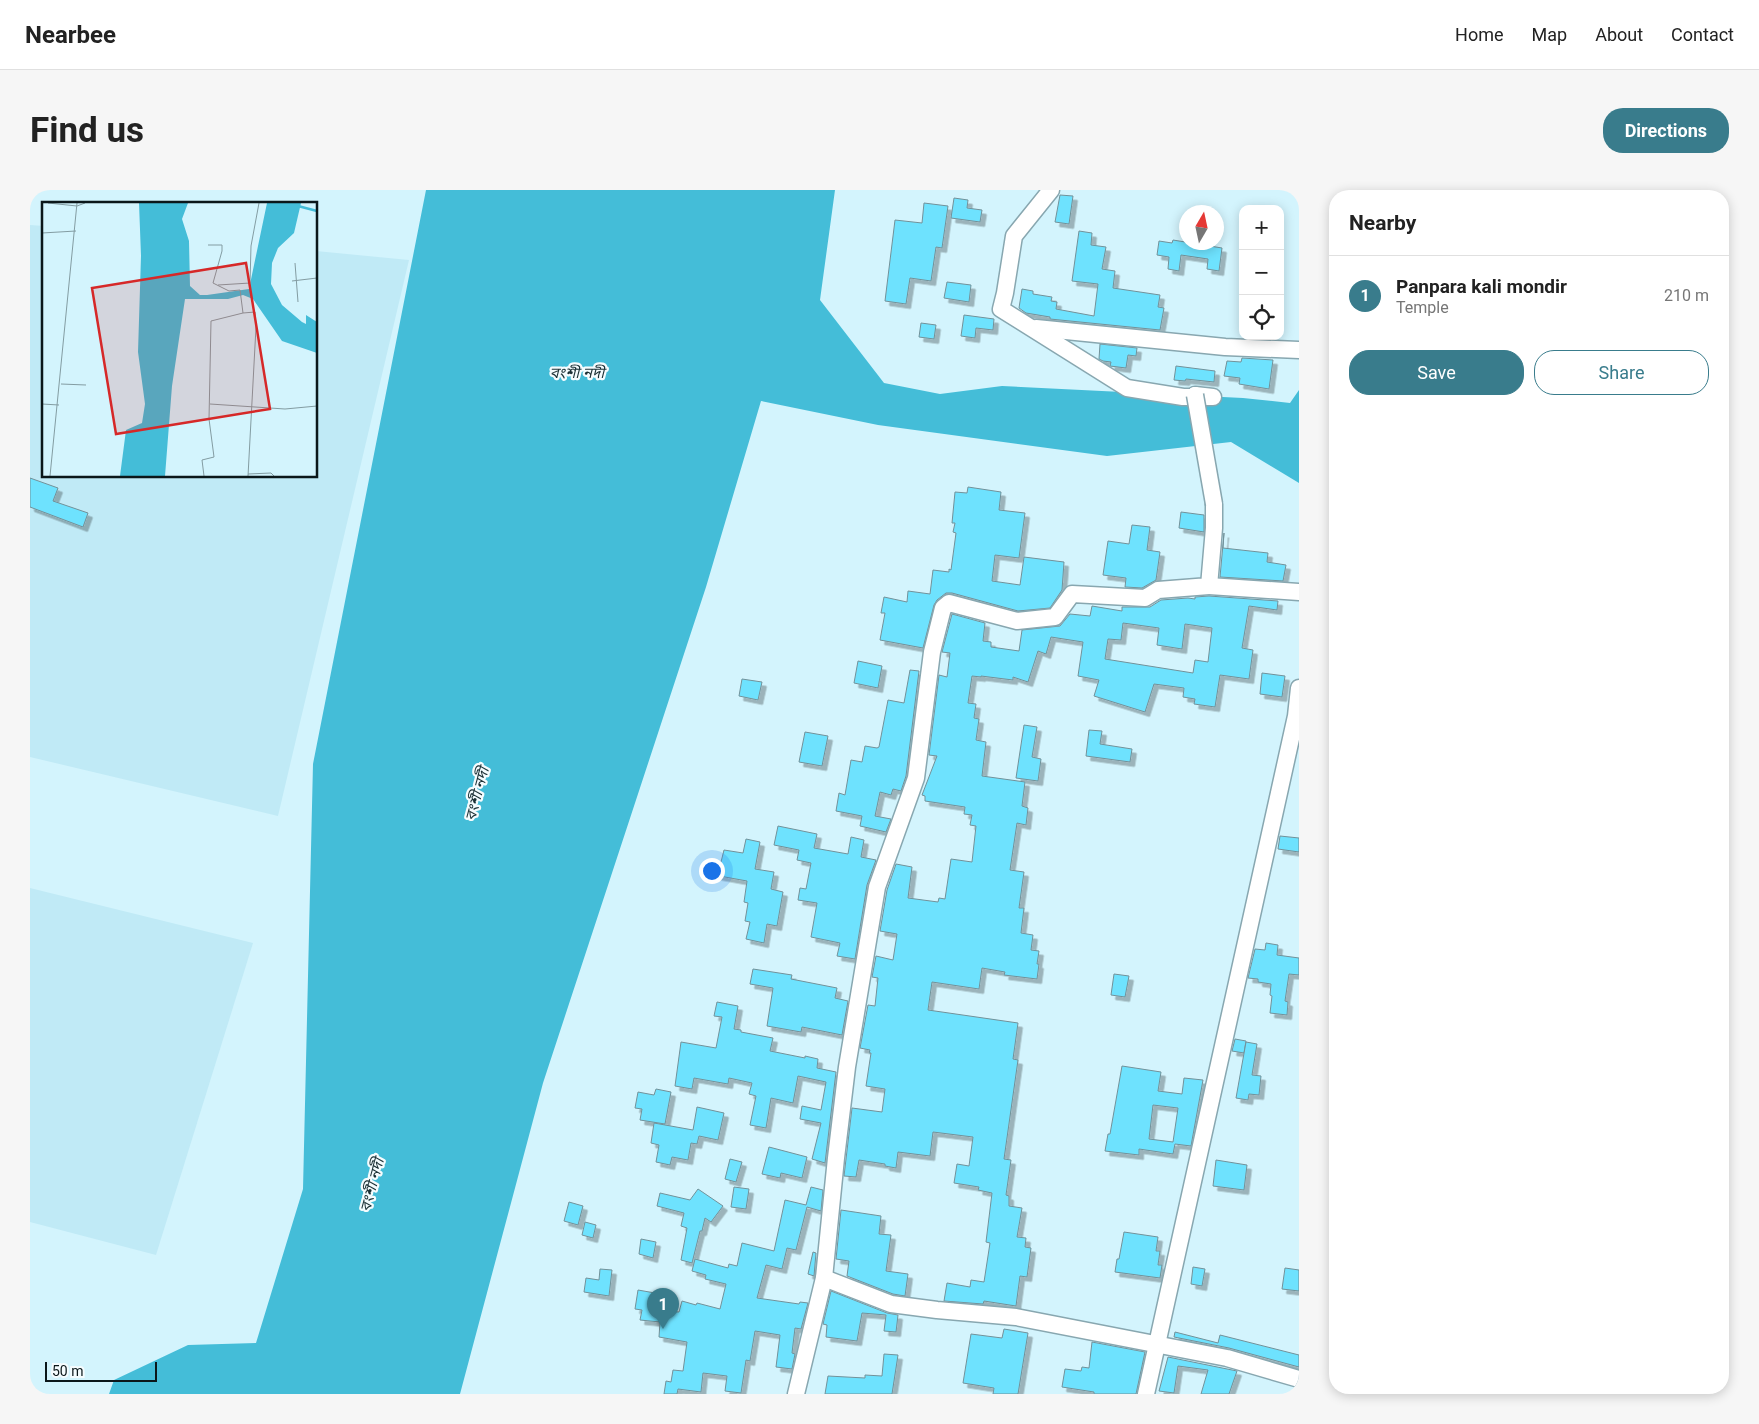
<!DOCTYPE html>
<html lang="en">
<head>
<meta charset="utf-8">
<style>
  body { margin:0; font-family:Roboto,"Noto Sans Bengali",sans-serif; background:#f6f6f6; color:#222 }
  .controls { position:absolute; right:15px; top:15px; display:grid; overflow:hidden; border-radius:10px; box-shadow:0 2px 12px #0003 }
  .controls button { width:45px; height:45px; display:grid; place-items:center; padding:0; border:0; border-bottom:1px solid #e0e0e0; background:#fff; color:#222; font:25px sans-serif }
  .compass { position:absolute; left:1149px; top:15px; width:45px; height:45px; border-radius:50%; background:#fff; box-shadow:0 2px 12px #0003; rotate:9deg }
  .scale { position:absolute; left:15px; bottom:12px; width:112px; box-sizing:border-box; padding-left:5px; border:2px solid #0b171a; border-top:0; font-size:14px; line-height:18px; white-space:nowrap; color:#0b171a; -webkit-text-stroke:4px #f5fcfe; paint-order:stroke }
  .you { position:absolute; left:681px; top:680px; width:18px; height:18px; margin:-12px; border:4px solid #fff; border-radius:50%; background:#1a73e8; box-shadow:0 0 0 8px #1a73e833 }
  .badge { display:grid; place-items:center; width:32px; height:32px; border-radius:50%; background:#397c8c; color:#fff; font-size:16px; font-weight:700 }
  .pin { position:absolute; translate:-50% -41px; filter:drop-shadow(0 1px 2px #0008) }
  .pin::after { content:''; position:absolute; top:26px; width:18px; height:15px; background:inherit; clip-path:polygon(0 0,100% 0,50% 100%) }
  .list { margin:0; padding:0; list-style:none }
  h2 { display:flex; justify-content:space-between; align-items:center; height:65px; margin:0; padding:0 20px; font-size:21px }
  h2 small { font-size:16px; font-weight:400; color:#767676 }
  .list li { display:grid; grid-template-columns:32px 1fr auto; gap:15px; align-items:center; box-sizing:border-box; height:80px; padding:0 20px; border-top:1px solid #e0e0e0 }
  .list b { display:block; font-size:19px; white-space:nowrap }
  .list p { margin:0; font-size:16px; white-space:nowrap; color:#767676 }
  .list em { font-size:16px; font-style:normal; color:#767676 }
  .actions { display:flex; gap:10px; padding:15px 20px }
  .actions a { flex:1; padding:11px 0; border:1px solid #397c8c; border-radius:20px; text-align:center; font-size:18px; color:#397c8c }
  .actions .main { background:#397c8c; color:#fff }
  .icon { flex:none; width:28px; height:28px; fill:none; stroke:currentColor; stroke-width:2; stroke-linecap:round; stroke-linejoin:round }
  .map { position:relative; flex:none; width:1269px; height:1204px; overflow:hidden; border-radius:20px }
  header { display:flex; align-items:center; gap:30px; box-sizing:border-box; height:70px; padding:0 25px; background:#fff; border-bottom:1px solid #e0e0e0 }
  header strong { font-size:24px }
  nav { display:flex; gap:28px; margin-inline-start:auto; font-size:18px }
  .intro { display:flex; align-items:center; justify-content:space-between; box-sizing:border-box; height:120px; padding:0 30px }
  h1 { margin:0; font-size:35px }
  .button { padding:12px 22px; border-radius:20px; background:#397c8c; color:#fff; font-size:18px; font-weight:700 }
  main { display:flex; gap:30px; padding:0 30px }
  aside { flex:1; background:#fff; border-radius:20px; box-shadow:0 2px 12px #0003 }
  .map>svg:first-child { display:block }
</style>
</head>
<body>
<header>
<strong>Nearbee</strong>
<nav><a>Home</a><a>Map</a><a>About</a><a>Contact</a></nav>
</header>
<div class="intro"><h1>Find us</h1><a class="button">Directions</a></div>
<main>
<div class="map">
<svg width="1269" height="1204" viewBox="0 0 1269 1204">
  <defs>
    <filter id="shadow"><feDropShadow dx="4.5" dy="4.5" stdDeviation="0" flood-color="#0004"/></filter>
  </defs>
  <rect width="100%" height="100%" fill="#d3f4fd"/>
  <g fill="#c0eaf6">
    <polygon points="0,35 14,36 14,286 286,286 286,61 379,70 248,626 0,567"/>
    <polygon points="0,698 223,753 126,1065 0,1032"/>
  </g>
  <polygon fill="#44bdd8" points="396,0 805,0 790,110 854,193 910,204 972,196 1213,208 1260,213 1269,200 1269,293 1201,252 1077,266 848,235 731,211 676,397 513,893 430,1204 79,1204 84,1190 158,1155 226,1153 273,999 283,574"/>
  <g fill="#6ee2fe" stroke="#729199" fill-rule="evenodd" filter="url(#shadow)">
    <polygon points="1030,5 1043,6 1039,34 1025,32"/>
    <polygon points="924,8 938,10 937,18 952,20 950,32 921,28"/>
    <polygon points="894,13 918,16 912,58 906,57 901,91 880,88 876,114 855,111 865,30 892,33"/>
    <polygon points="1049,41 1062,43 1061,55 1076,57 1072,79 1085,81 1083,98 1130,105 1128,117 1134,118 1130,140 1020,129 1020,127 996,123 989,118 992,99 1003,101 1003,104 1022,107 1021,111 1027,112 1026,119 1064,126 1068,94 1042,91"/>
    <polygon points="1143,50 1192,58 1189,81 1177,79 1178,69 1151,65 1149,81 1138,79 1139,67 1127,65 1129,51 1142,53"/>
    <polygon points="917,92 941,95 939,112 914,108"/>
    <polygon points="934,125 964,129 963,140 946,138 945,148 931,146"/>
    <polygon points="891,133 906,135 904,149 889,147"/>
    <polygon points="1070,154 1107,158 1106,166 1098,165 1096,178 1080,176 1081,172 1073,171 1069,169"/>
    <polygon points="1212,168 1243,170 1239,199 1209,194 1210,188 1194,186 1197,171 1211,172"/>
    <polygon points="1146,176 1185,181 1184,192 1156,189 1155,191 1144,190"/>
    <polygon points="0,288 28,298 23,311 58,323 53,337 0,317"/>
    <polygon points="938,297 971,302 969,320 995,323 989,368 965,365 962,391 990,395 994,367 1034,372 1032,400 1020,418 988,421 922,403 916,403 907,410 904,415 893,458 850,450 855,423 851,423 854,407 877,412 878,401 900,404 903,380 919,382 919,379 921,380 926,343 923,342 925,333 922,333 925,302 937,303"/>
    <polygon points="1151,322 1174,325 1174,342 1149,338"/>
    <polygon points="1102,335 1120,337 1117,360 1130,362 1126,390 1112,398 1095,397 1096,388 1073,385 1078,351 1099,354"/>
    <polygon points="1194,343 1193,358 1238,363 1237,372 1256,375 1253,391 1190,387"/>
    <path d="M1179 406 1248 411 1247 420 1219 416 1212 458 1223 460 1219 489 1190 485 1185 517 1164 514 1165 509 1153 507 1154 498 1124 494 1115 522 1064 506 1069 490 1048 486 1053 452 1021 447 1016 464 1008 461 998 492 983 487V490L951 486V487L942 486 938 513 946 514 944 528 949 529 946 550 956 552 952 586 995 592 992 616 998 618 996 635 987 633 980 680 994 682 989 718H994L991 743 1003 745 1001 760 1009 761 1007 774H1009L1007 789 974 785 975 782 952 778 949 799 902 792 898 820 988 833 983 869 988 870 974 969 981 970 976 1005 979 1006V1016L992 1018 987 1047 996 1048 995 1057 1001 1058 997 1087 990 1086 986 1116 954 1111 953 1114 914 1111 917 1093 940 1097 941 1090 954 1092 960 1053 956 1052 962 1003 948 1000 949 997 924 993 927 974 939 976 943 947 903 942 900 966 868 962 866 978 855 976V974L829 970 826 987 814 986 822 918 852 922 855 899 836 896 841 863H839L840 860 830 858 838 815 845 816 848 788 842 787 846 766 863 770 867 744 850 741 857 700 866 674 882 677 878 708 908 712 909 708 915 709 921 669 942 672 946 636 940 635 942 625 934 624 935 617 895 611V606L892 605 907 566 899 565 909 485 917 487 920 463 912 462 922 424 955 433 953 451 961 452V457L989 461 992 440 1030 436 1040 424 1060 426 1062 416 1092 421V417H1120L1131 410 1158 408 1165 409V407ZM1093 433 1129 438 1127 455 1152 459 1155 434 1182 438 1178 472 1165 470 1163 483 1075 469 1078 449 1091 450Z"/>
    <polygon points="828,471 852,476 848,498 824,493"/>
    <polygon points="880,480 889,481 876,586 871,601 863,599 861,605 850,602 845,626 861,629 856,642 830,636 832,626 806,621 809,603 815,605 821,570 832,572 835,556 847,558 849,557 858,510 874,513"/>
    <polygon points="1232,483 1255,486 1252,507 1230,504"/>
    <polygon points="712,489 732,492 728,510 709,506"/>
    <polygon points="994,535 1007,537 1002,567 1011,569 1008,591 986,588"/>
    <polygon points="1059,540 1072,541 1070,554 1102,559 1100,572 1056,566"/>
    <polygon points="775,542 798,546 792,576 769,572"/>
    <polygon points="748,636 787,644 784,658 818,664 821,647 834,650 831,667 846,670 837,695 825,769 807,766 810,753 781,747 787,713 768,710 770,698 776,699 781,673 767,670 769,660 744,655"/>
    <polygon points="1250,646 1269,648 1269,662 1248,659"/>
    <polygon points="716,649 730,652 725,679 744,682 741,699 753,702 747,736 737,734 734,753 716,749 720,732 715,731 718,713 714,712 717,691 684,685 687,671 691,672 694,660 713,663"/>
    <polygon points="1236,753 1248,755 1247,765 1269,768 1269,785 1259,784 1255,811 1258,812 1257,825 1240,823 1242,806 1240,805 1241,794 1228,792 1228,789 1218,788 1225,759 1235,760"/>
    <polygon points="723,779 762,785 761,789 807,798 805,808 818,811 812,845 772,837 771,842 737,836 743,798 720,794"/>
    <polygon points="1084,784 1099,786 1095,807 1081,805"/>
    <polygon points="687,812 708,816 704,839 711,840 711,842 743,848 740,861 775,868 775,866 788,869 787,878 806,882 795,973 782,969 791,933 770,929 772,916 791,920 796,892 768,886 763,913 741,908 736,938 720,935 726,906 719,904 722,893 699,888 698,894 664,888 662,899 645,896 651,852 686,858 692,827 684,826"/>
    <polygon points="1205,849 1216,851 1214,863 1202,861"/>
    <polygon points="1216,852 1227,854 1222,885 1231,886 1229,905 1219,904 1218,910 1206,908"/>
    <path d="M1092 876 1131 882 1128 901 1152 904 1154 888 1173 890 1161 956 1145 954 1143 964 1109 959V965L1075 961 1078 944H1080ZM1123 915 1148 918 1143 952 1119 949Z"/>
    <polygon points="626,899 641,902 635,934 610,930 612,919 605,918 608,902 624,905"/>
    <polygon points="667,917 694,923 688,950 669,946 667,954 661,953 658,970 642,967 640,975 626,972 629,955 621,953 624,933 663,940"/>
    <polygon points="739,957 777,967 772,988 751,983 750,988 732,984"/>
    <polygon points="700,969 712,972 706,992 695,989"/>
    <polygon points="1186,970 1217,975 1214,1000 1183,996"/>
    <polygon points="704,997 719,999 716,1019 701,1017"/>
    <polygon points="781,997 793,1000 791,1021 777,1017 766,1060 757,1058 752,1079 736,1075 727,1108 769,1114 770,1112 778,1113 771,1139 765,1138 762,1163 765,1164 762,1179 746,1177 750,1145 725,1141 720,1171 716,1170 711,1203 695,1201 697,1186 673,1183 671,1202 648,1199 647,1204 634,1204 636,1191 641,1192 643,1180 653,1181 657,1152 629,1147 630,1132 610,1130 612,1120 605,1119 608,1100 625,1103 624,1113 628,1114 627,1120 649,1122 652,1111 666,1115 667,1113 690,1119 696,1094 675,1089 676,1085 662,1081 665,1069 698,1078 699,1074 707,1076 712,1053 744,1061 755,1010 776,1015"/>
    <polygon points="668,999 693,1016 681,1032 675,1028 672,1041 670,1041 662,1073 651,1070 657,1038 651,1036 654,1023 627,1016 630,1003 660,1010"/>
    <polygon points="539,1012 553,1016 548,1035 534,1031"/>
    <polygon points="811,1020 851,1026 849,1044 861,1045 856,1081 878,1084 875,1106 863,1104 817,1086 819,1071 806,1069"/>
    <polygon points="555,1032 566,1035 563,1048 552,1045"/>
    <polygon points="1094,1042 1128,1047 1126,1061 1130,1061 1128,1075 1132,1075 1130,1088 1085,1082 1087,1069 1089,1069"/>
    <polygon points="611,1049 626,1052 623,1068 609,1064"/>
    <polygon points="783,1062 786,1063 784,1086 778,1084"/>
    <polygon points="1163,1077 1175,1079 1172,1096 1161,1094"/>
    <polygon points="1255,1078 1269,1080 1269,1101 1252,1099"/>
    <polygon points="570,1079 582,1080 579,1106 554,1102 556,1088 569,1090"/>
    <polygon points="801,1101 857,1123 868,1125 866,1142 854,1141 856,1125 832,1123 827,1151 796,1147 797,1135 793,1134"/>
    <polygon points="974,1139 998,1143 988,1204 963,1204 964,1198 933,1193 941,1144 972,1148"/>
    <polygon points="1145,1142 1188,1153 1190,1145 1269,1165 1269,1177 1199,1158 1144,1147"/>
    <polygon points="1062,1152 1115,1162 1106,1204 1064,1204 1064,1202 1032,1197 1035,1179 1051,1181 1052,1177 1059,1178"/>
    <polygon points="854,1164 868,1165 862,1204 795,1204 798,1186 835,1188 835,1185 852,1186"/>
    <polygon points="1138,1167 1207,1181 1199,1204 1171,1204 1178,1180 1148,1176 1144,1203 1129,1201"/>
  </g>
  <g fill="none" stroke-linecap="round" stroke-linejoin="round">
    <defs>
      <g id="minor">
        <polyline points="1021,0 984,46 975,103 971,119 1097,198 1153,207 1183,207 1165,205"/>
        <polyline points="1006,138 1195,157 1269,160"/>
        <polyline points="1179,396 1269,402"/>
        <polyline points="794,1088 861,1114 907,1120 986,1127 1197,1168 1269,1189"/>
        <polyline points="766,1204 794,1088 806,968 817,877 847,697 886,588 902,462 913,418 919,413 987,431 1025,427 1042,404 1115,408 1128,400 1179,396 1184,338 1184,314"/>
        <polyline points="1116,1204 1266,526 1269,498"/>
      </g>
    </defs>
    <use href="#minor" stroke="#88a7b0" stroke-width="19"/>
    <use href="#minor" stroke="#fff" stroke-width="16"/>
    <defs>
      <polyline id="minor-bridge" points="1165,205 1184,314"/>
    </defs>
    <use href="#minor-bridge" stroke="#88a7b0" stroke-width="19" stroke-linecap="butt"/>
    <use href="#minor-bridge" stroke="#fff" stroke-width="16"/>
  </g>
  <g text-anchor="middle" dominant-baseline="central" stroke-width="4.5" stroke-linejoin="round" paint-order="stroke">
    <g font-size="15" font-style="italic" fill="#1a2f34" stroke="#f5fcfe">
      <text x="547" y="183">বংশী নদী</text>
      <text transform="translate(447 604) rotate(-75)">বংশী নদী</text>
      <text transform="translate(342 995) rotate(-75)">বংশী নদী</text>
    </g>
  </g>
  <g transform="translate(12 12)">
    <rect width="275" height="275" fill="#d3f4fd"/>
    <path d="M97 1H146L140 17 147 39 148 84 158 93H165L207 87 225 1H259L252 31 236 46 230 61 229 82 240 103 260 120 264 122V113L275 120V151L240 139 211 97 201 93 186 97H143L130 184 123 274H78L84 228 100 221 103 202 96 150 99 54Z" fill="#44bdd8"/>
    <path fill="none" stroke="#44bdd8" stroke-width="2.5" d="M256 4 275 9"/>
    <path fill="none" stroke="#839ca2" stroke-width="1" d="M6 1 35 4 43 1M0 31 34 29M253 61 256 100M250 79 275 76M176 83 208 81 209 44 217 1M201 111 213 110 214 125 206 274M19 182 44 183M0 202 17 203M168 202 243 207 275 204M206 272 229 271 232 274M8 274 35 1M162 274 160 258 172 255 167 217 169 119 201 111 198 88 187 89 171 81 180 49V43H166"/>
    <path fill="#d62828" fill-opacity="0.15" stroke="#d62828" stroke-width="2.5" d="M204 61 228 207 74 232 50 86Z"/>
    <rect width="275" height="275" fill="none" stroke="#0b171a" stroke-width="2.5"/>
  </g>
</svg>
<div class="controls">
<button>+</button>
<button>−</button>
<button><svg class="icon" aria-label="locate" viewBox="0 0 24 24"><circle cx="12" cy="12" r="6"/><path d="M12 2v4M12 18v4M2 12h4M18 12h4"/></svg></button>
</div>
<svg class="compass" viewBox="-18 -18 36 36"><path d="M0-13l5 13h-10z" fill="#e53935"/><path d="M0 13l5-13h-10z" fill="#767676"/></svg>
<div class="scale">50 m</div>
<div class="you"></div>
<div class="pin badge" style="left:633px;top:1139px">1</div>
</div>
<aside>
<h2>Nearby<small></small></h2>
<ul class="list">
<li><span class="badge">1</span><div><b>Panpara kali mondir</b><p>Temple</p></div><em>210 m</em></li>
</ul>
<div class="actions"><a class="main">Save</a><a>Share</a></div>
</aside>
</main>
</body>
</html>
